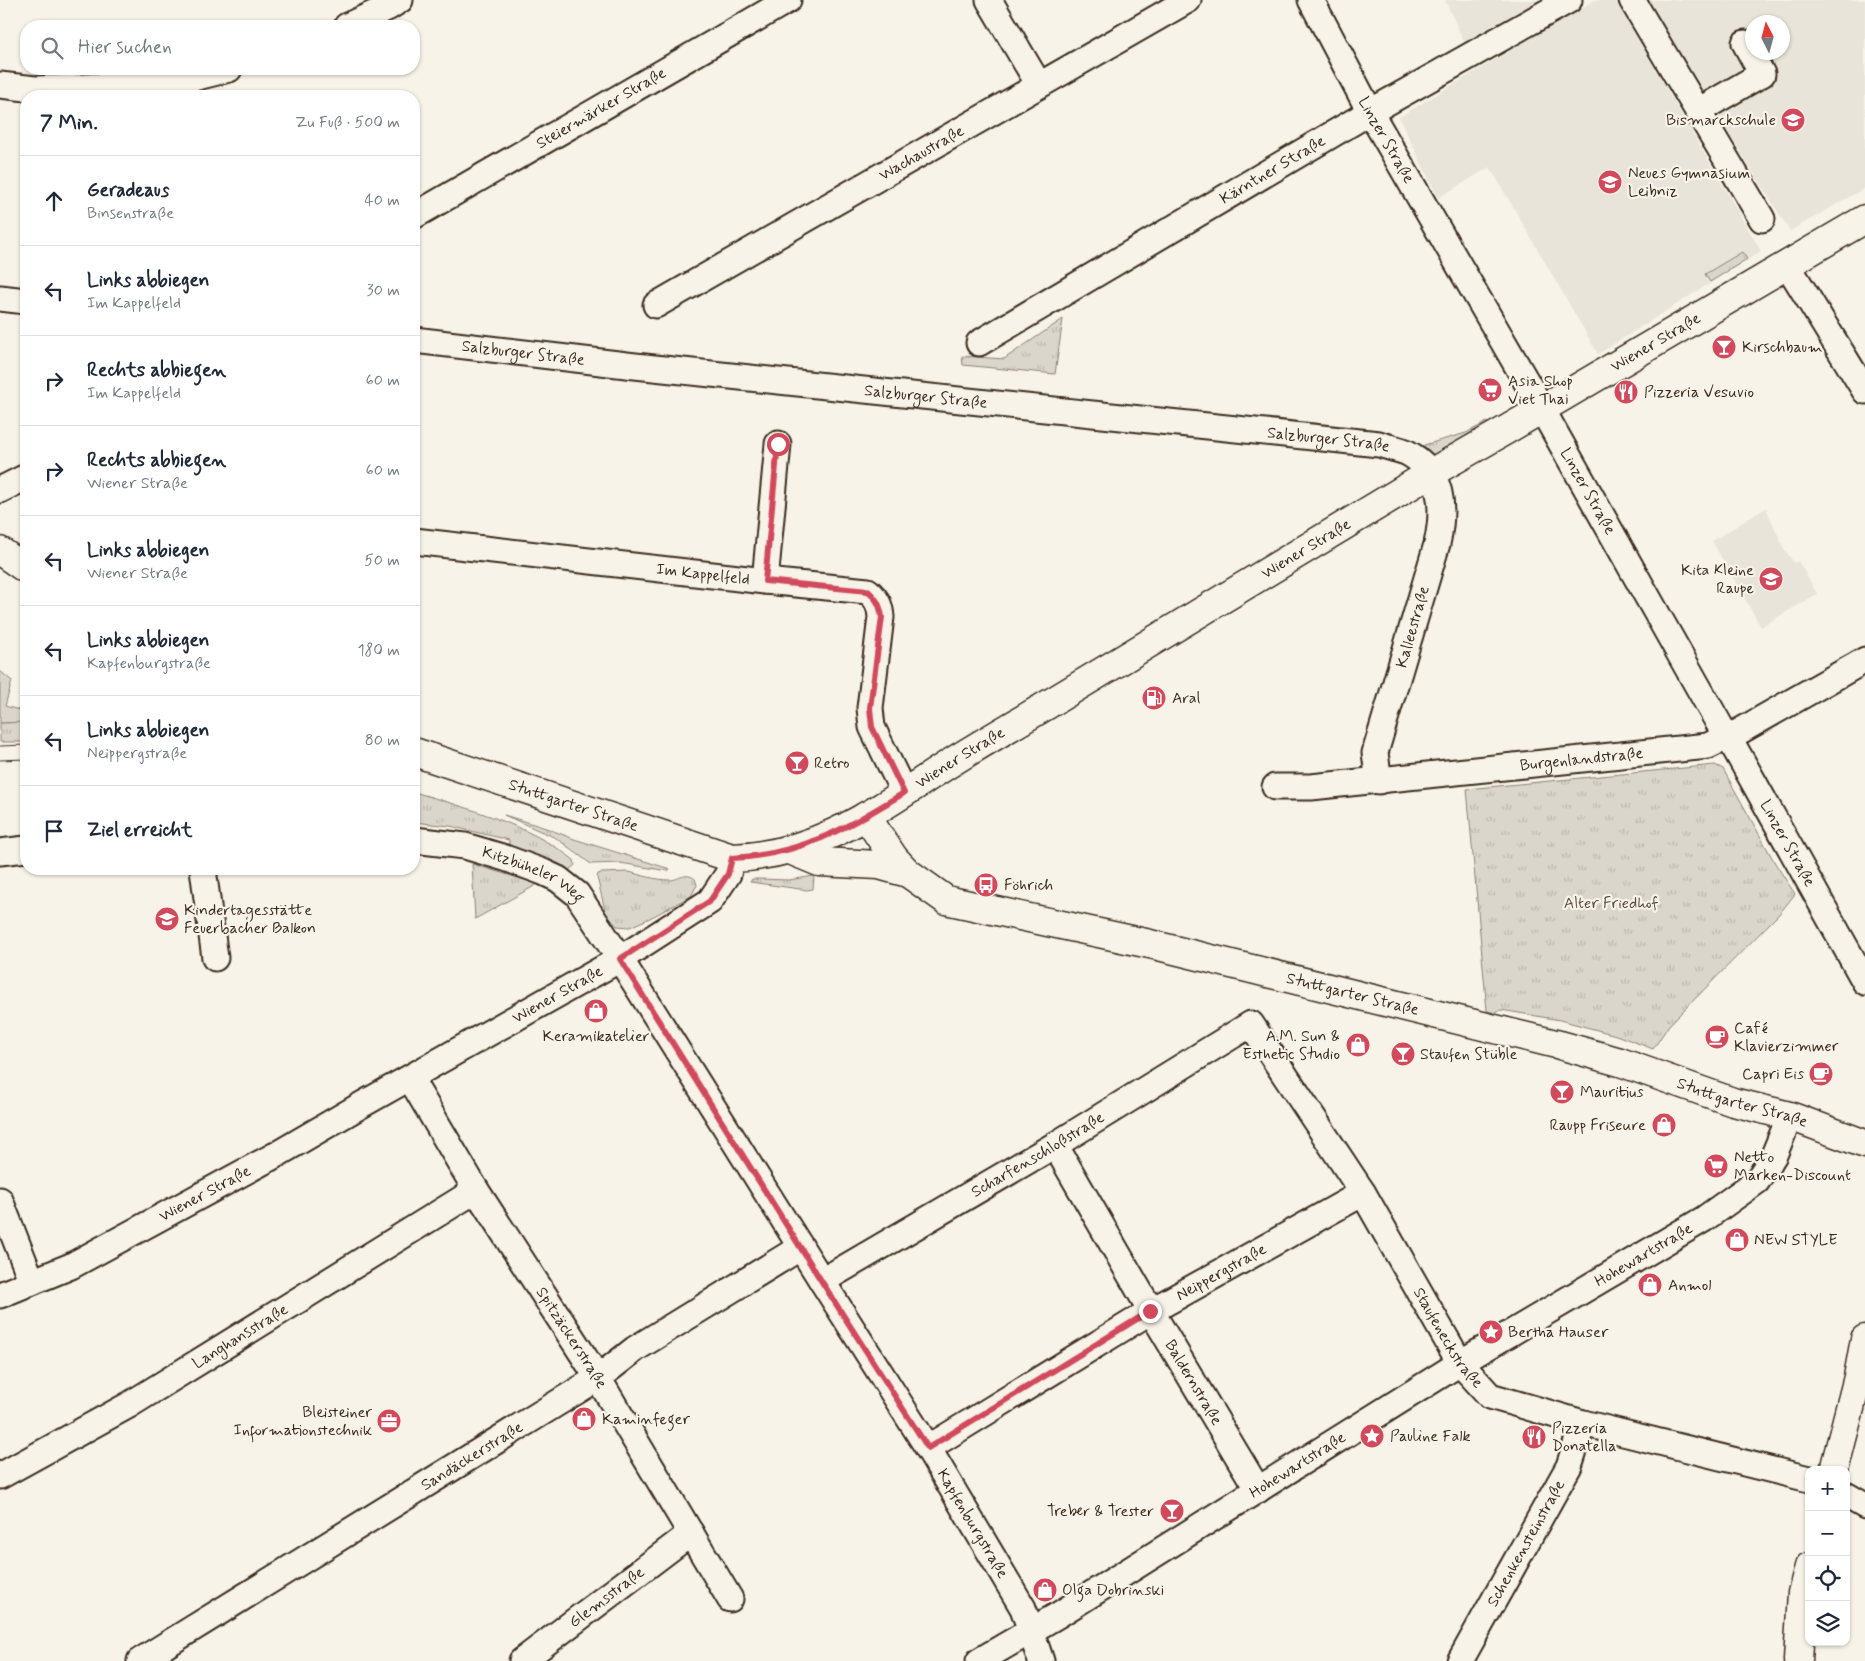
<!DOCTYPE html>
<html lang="de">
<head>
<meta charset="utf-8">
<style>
  body { margin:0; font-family:Mynerve,sans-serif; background:#f2f2f3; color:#1f2937 }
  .controls { position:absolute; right:15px; bottom:15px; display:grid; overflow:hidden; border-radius:10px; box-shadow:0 1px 4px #0004 }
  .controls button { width:45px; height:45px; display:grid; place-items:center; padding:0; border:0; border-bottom:1px solid #e0e1e3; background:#fff; color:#1f2937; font:25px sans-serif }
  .compass { position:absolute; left:1745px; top:15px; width:45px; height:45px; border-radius:50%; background:#fff; box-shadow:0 1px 4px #0004; rotate:354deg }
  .stop { position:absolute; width:15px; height:15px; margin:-11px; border:4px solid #d1495b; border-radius:50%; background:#fff }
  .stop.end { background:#d1495b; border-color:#fff; box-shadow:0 1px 5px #0008 }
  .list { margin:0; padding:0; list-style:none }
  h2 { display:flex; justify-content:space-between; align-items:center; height:65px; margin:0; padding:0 20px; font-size:21px }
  h2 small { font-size:16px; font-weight:400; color:#747a83 }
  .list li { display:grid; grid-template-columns:32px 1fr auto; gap:15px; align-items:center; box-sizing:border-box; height:90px; padding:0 20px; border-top:1px solid #e0e1e3 }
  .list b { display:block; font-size:19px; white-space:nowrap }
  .list p { margin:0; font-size:16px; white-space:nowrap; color:#747a83 }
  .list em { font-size:16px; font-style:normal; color:#747a83 }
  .icon { flex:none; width:28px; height:28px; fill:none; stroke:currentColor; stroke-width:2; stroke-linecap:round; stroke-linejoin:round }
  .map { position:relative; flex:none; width:1865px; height:1661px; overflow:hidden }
  .search { position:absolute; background:#fff; box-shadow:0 1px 4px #0004; left:20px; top:20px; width:400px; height:55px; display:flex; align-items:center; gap:12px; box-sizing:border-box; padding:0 18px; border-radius:20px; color:#747a83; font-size:19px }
  .panel { position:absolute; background:#fff; box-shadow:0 1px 4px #0004; left:20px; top:90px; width:400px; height:785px; border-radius:20px }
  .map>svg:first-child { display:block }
</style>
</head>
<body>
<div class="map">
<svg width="1865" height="1661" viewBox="0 0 1865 1661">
  <defs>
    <pattern id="grass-tufts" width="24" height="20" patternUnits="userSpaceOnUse" patternTransform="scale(1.25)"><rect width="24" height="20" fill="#dbd6cb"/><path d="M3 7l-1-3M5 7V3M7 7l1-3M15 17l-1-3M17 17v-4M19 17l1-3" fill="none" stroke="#bdb8ae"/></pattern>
  </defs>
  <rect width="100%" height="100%" fill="#f7f3e8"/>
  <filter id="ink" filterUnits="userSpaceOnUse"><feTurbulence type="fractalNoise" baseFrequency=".02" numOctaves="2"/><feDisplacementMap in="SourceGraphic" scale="10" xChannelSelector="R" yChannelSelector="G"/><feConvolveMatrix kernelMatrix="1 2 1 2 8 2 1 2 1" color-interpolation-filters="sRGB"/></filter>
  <g filter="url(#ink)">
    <g fill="#e9e4d9" fill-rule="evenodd">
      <polygon points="1445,0 1540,0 1465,44"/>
      <polygon points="1595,0 1615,0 1761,251 1598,354 1490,167 1438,198 1399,117"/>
      <path d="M1645 0H1865V188L1790 231ZM1752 22H1782V52H1752Z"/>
      <polygon points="1766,508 1784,549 1794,563 1798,561 1817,594 1761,627 1712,541"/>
    </g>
    <g fill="url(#grass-tufts)" stroke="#8b8074">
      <polygon points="1742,252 1747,259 1710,282 1705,274"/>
      <polygon points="1063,319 1055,374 963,365 962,356 1004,359"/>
      <polygon points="1487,422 1491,426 1433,458 1424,445 1466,433"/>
      <polygon points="26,722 26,742 0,742 0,723"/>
      <polygon points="1715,765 1723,769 1775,863 1795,894 1779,914 1669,1025 1653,1049 1616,1035 1560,1020 1501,1010 1496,1013 1487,1011 1467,789"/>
      <path d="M414 792C468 808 529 825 574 860L575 865 569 870 509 847V840L450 826 414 822Z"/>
      <polygon points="504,815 546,828 574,839 670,869 668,871 620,863 591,864 556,838"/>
      <polygon points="472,864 538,884 475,919"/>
      <path d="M629 872C641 875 656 880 669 880 680 880 685 871 695 879L697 885 691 896 650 918 630 927 617 926 606 914 597 877 598 874 602 873Z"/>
      <polygon points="814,876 813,889 807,890 750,882 752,879 757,879 789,880"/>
    </g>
    <polygon fill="#dbd6cb" stroke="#8b8074" points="0,671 12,681 5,706 26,712 26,722 0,723"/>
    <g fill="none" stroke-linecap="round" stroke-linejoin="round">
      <defs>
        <g id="minor">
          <polyline points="989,0 1039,85"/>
          <path id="s1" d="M1311 0 1370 112 1530 388 1723 731 1728 736 1865 982"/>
          <polyline points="1632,0 1762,219"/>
          <polyline points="347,26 389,7 400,0"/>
          <polyline points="0,85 35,89 173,83 229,69"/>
          <polyline points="1698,111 1762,74 1745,43"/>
          <path id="s2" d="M414 216 788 0"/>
          <polyline points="1787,264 1865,391"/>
          <polyline points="0,298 26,301"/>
          <path id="s3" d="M656 305 1188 0"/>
          <path id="s4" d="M414 340 635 366 1379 444C1388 447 1398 449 1406 452 1444 472 1445 507 1437 544L1375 753 1379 781"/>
          <path id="s5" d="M979 343 1370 112 1569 0"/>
          <polyline points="0,490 26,477"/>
          <path id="s6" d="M414 541 765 581 868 591C877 599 880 605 881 617L870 708 872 727 904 793"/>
          <polyline points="765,581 778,444"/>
          <path id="s7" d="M1275 787H1311L1708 746 1728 736 1735 734 1865 660"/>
          <path id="s8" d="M414 840 465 846 505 858 543 872 558 879 577 894 620 959 822 1281 928 1448 1023 1608 1041 1661"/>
          <polyline points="0,852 26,849"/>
          <polyline points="203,869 215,958"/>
          <path id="s9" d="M410 1078 476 1190 598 1378 730 1599"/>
          <path id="s10" d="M1055 1145 1151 1311 1258 1490"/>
          <polyline points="0,1200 32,1282"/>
          <path id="s11" d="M822 1281 1055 1145 1251 1024 1363 1193 1460 1363 1490 1396 1583 1423 1809 1479"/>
          <path id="s12" d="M0 1295 71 1266 198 1197 281 1152 363 1104 620 959 710 901 728 874 732 858"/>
          <path id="s13" d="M928 1448 1151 1311 1363 1193"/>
          <path id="s14" d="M0 1476 129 1405 476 1190"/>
          <polyline points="1846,1495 1865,1506"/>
          <path id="s15" d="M140 1661 598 1378 635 1349 801 1247"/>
          <path id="s16" d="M522 1661 691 1533"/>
          <path id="s17" d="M979 1661 1058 1615 1460 1363 1704 1219 1757 1181 1774 1155 1790 1116"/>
          <path id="s18" d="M1460 1661 1569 1466 1583 1423"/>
        </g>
        <g id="major">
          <polyline points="0,551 26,569"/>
          <path id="s19" d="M414 752 732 858C818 855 877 810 947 765 980 744 1014 725 1047 705 1175 628 1303 550 1431 473L1506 430 1865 219"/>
          <path id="s20" d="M866 816 894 858 908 873 946 900 1150 944 1560 1045 1620 1062 1733 1102 1790 1116 1865 1144"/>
          <polyline points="790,850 819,862 879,865 908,873"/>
          <polyline points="1834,1470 1858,1377 1865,1339"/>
          <polyline points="1798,1661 1802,1593 1809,1567"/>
        </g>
      </defs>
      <use href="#minor" stroke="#3b2a1e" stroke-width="29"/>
      <use href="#major" stroke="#3b2a1e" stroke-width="31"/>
      <use href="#minor" stroke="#f7f3e8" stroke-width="25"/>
      <use href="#major" stroke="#f7f3e8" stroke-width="28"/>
      <g stroke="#3b2a1e" stroke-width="1">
        <polyline points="0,746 26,745"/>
        <polyline points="0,760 26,759"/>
      </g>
    </g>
  </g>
  <g fill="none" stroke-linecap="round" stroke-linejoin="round" filter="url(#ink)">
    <path stroke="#d1495b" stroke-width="6" d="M778 444 765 581 868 591C877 599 880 605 882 617L870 708 872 727 904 793C846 828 802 855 732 858L728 874 710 901 620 959 822 1282 928 1448 1150 1311"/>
  </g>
  <defs>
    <symbol id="school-disc" viewBox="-11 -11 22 22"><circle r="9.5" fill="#d1495b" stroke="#f7f3e8"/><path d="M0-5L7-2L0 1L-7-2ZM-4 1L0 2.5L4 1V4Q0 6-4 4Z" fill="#fff"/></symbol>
    <symbol id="bar-disc" viewBox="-11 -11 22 22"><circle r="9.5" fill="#d1495b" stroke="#f7f3e8"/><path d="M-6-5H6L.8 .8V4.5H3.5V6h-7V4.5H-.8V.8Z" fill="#fff"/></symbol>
    <symbol id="supermarket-disc" viewBox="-11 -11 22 22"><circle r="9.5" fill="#d1495b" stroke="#f7f3e8"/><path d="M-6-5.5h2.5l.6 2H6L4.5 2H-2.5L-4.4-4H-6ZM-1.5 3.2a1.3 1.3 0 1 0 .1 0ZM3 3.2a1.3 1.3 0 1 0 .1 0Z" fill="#fff"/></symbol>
    <symbol id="restaurant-disc" viewBox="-11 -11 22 22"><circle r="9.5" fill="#d1495b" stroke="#f7f3e8"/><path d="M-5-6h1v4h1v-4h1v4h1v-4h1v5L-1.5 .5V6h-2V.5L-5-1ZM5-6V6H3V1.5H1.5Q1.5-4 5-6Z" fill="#fff"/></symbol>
    <symbol id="fuel-disc" viewBox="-11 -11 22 22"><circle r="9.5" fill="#d1495b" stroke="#f7f3e8"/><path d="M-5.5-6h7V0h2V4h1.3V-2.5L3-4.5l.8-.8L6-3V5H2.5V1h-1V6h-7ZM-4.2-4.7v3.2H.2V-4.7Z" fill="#fff"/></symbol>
    <symbol id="bus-disc" viewBox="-11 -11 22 22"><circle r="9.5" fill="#d1495b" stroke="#f7f3e8"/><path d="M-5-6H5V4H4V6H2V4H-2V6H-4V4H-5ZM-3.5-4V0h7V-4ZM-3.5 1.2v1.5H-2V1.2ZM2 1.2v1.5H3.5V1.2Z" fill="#fff"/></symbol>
    <symbol id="shop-disc" viewBox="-11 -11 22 22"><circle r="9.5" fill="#d1495b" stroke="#f7f3e8"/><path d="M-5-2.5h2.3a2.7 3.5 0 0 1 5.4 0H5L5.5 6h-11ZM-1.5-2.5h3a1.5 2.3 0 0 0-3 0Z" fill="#fff"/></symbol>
    <symbol id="cafe-disc" viewBox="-11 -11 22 22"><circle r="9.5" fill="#d1495b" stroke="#f7f3e8"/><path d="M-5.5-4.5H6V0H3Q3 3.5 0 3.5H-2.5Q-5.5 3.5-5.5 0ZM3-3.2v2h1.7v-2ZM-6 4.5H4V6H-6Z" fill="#fff"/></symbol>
    <symbol id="sight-disc" viewBox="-11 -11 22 22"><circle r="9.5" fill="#d1495b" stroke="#f7f3e8"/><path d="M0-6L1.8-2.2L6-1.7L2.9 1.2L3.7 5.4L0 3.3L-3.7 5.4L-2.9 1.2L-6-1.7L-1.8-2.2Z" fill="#fff"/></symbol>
    <symbol id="office-disc" viewBox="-11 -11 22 22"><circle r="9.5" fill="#d1495b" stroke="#f7f3e8"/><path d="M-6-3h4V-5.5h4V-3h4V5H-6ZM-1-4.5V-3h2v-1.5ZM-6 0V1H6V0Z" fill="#fff"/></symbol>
  </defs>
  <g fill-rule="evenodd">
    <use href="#school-disc" x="1779" y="106" width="28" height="28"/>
    <use href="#school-disc" x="1596" y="168" width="28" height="28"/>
    <use href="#bar-disc" x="1710" y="333" width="28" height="28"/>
    <use href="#supermarket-disc" x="1476" y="376" width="28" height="28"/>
    <use href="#restaurant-disc" x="1612" y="378" width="28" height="28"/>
    <use href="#school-disc" x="1757" y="565" width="28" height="28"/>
    <use href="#fuel-disc" x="1140" y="684" width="28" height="28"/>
    <use href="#bar-disc" x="783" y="749" width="28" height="28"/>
    <use href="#bus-disc" x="972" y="871" width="28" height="28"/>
    <use href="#school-disc" x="153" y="905" width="28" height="28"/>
    <use href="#shop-disc" x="582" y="997" width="28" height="28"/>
    <use href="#cafe-disc" x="1703" y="1023" width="28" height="28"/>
    <use href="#shop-disc" x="1344" y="1031" width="28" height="28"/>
    <use href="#bar-disc" x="1389" y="1040" width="28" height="28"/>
    <use href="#cafe-disc" x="1807" y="1060" width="28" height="28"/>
    <use href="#bar-disc" x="1548" y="1078" width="28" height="28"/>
    <use href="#shop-disc" x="1650" y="1111" width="28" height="28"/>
    <use href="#supermarket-disc" x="1702" y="1152" width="28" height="28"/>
    <use href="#shop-disc" x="1723" y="1226" width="28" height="28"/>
    <use href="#shop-disc" x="1636" y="1271" width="28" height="28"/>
    <use href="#sight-disc" x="1477" y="1318" width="28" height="28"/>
    <use href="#shop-disc" x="570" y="1405" width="28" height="28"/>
    <use href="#office-disc" x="375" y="1407" width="28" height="28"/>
    <use href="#sight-disc" x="1358" y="1422" width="28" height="28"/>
    <use href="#restaurant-disc" x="1520" y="1423" width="28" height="28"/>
    <use href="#bar-disc" x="1158" y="1497" width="28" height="28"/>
    <use href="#shop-disc" x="1031" y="1576" width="28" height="28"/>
  </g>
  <g text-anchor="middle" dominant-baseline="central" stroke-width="4.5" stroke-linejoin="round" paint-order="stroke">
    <g font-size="16" fill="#3b2a1e" stroke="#f7f3e8">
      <text stroke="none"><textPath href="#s2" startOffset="216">Steiermärker Straße</textPath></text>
      <text stroke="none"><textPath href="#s1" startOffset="159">Linzer Straße</textPath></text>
      <text stroke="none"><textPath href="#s3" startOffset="306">Wachaustraße</textPath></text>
      <text stroke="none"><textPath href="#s5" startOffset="341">Kärntner Straße</textPath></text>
      <text stroke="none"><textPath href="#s19" startOffset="1398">Wiener Straße</textPath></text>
      <text stroke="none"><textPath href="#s4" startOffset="110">Salzburger Straße</textPath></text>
      <text stroke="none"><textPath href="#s4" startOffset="515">Salzburger Straße</textPath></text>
      <text stroke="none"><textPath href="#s4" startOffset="920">Salzburger Straße</textPath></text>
      <text stroke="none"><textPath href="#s1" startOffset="564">Linzer Straße</textPath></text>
      <text stroke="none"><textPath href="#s19" startOffset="992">Wiener Straße</textPath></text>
      <text stroke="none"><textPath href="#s6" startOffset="291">Im Kappelfeld</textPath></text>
      <text transform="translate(1413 627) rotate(-74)">Kalleestraße</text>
      <text stroke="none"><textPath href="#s19" startOffset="588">Wiener Straße</textPath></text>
      <text stroke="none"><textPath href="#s7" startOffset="308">Burgenlandstraße</textPath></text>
      <text stroke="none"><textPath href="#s19" startOffset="168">Stuttgarter Straße</textPath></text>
      <text stroke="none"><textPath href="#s1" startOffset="969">Linzer Straße</textPath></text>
      <text stroke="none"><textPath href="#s8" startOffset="126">Kitzbüheler Weg</textPath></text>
      <text stroke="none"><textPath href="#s20" startOffset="535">Stuttgarter Straße</textPath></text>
      <text stroke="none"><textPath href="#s12" startOffset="634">Wiener Straße</textPath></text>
      <text stroke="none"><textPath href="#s20" startOffset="940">Stuttgarter Straße</textPath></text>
      <text stroke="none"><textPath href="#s11" startOffset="250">Scharfenschloßstraße</textPath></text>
      <text stroke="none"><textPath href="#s12" startOffset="229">Wiener Straße</textPath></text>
      <text stroke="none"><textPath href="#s17" startOffset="779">Hohewartstraße</textPath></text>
      <text stroke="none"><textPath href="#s13" startOffset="342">Neippergstraße</textPath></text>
      <text stroke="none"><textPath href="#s14" startOffset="278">Langhansstraße</textPath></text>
      <text stroke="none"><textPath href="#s11" startOffset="871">Staufeneckstraße</textPath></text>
      <text stroke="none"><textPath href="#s9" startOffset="306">Spitzäckerstraße</textPath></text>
      <text stroke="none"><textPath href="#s10" startOffset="275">Baldernstraße</textPath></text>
      <text stroke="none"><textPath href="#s15" startOffset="390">Sandäckerstraße</textPath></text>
      <text stroke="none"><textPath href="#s17" startOffset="374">Hohewartstraße</textPath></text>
      <text stroke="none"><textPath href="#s8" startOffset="918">Kapfenburgstraße</textPath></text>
      <text stroke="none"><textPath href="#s18" startOffset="135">Schenkensteinstraße</textPath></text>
      <text stroke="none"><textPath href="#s16" startOffset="106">Glemsstraße</textPath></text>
    </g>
    <g font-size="16" fill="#3b2a1e" stroke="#f7f3e8" text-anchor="start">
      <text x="1776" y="120" text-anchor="end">Bismarckschule</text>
      <text x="1628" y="173">Neues Gymnasium<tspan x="1628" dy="18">Leibniz</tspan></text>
      <text x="1742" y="347">Kirschbaum</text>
      <text x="1508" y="381">Asia Shop<tspan x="1508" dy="18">Viet Thai</tspan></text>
      <text x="1644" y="392">Pizzeria Vesuvio</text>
      <text x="1754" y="570" text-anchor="end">Kita Kleine<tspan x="1754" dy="18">Raupe</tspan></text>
      <text x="1172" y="698">Aral</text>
      <text x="814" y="763">Retro</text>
      <text x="1004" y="885">Föhrich</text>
      <text x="184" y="910">Kindertagesstätte<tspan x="184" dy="18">Feuerbacher Balkon</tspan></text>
      <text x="1734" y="1028">Café<tspan x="1734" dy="18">Klavierzimmer</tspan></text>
      <text x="596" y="1036" text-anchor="middle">Keramikatelier</text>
      <text x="1340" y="1036" text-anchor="end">A.M. Sun &amp;<tspan x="1340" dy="18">Esthetic Studio</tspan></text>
      <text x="1420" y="1054">Staufen Stüble</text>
      <text x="1804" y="1074" text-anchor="end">Capri Eis</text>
      <text x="1580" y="1092">Mauritius</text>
      <text x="1646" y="1125" text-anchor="end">Raupp Friseure</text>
      <text x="1734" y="1157">Netto<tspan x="1734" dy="18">Marken-Discount</tspan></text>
      <text x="1754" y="1240">NEW STYLE</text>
      <text x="1668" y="1285">Anmol</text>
      <text x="1508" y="1332">Bertha Hauser</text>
      <text x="372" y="1412" text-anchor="end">Bleisteiner<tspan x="372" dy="18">Informationstechnik</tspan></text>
      <text x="602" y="1419">Kaminfeger</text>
      <text x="1552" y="1428">Pizzeria<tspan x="1552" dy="18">Donatella</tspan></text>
      <text x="1390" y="1436">Pauline Falk</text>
      <text x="1154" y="1511" text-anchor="end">Treber &amp; Trester</text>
      <text x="1062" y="1590">Olga Dobrinski</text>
    </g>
    <g font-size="16" fill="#5b4c41" stroke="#f7f3e8">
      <text x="1611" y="903">Alter Friedhof</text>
    </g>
  </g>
</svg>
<div class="controls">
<button>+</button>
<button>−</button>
<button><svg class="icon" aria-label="locate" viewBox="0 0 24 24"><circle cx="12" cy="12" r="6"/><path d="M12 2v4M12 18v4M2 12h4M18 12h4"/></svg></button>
<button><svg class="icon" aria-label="layers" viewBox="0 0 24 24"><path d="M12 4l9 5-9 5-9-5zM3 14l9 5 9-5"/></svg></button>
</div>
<svg class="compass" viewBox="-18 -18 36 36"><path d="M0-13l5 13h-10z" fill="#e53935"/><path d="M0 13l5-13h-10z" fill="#747a83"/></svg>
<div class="stop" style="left:778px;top:444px"></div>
<div class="stop end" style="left:1150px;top:1311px"></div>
<div class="search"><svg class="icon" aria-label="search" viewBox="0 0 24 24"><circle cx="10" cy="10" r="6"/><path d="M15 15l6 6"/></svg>Hier suchen</div>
<section class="panel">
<h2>7 Min.<small>Zu Fuß · 500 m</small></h2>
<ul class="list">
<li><svg class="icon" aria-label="ahead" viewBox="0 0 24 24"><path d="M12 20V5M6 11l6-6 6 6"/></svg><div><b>Geradeaus</b><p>Binsenstraße</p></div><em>40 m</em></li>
<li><svg class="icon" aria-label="left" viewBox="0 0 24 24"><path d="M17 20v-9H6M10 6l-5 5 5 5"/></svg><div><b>Links abbiegen</b><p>Im Kappelfeld</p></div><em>30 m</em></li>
<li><svg class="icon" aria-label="right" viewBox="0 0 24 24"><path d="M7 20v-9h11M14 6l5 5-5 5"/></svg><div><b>Rechts abbiegen</b><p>Im Kappelfeld</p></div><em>60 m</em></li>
<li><svg class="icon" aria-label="right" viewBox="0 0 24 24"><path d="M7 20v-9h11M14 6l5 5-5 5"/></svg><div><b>Rechts abbiegen</b><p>Wiener Straße</p></div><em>60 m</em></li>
<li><svg class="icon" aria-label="left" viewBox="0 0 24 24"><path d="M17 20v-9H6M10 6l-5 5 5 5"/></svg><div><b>Links abbiegen</b><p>Wiener Straße</p></div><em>50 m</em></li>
<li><svg class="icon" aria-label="left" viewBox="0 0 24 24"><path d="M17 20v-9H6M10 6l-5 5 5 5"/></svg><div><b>Links abbiegen</b><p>Kapfenburgstraße</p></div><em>180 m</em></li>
<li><svg class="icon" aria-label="left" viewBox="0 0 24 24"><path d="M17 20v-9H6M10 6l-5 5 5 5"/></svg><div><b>Links abbiegen</b><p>Neippergstraße</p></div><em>80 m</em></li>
<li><svg class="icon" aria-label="arrive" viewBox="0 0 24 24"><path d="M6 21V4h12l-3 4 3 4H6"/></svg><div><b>Ziel erreicht</b></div></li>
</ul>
</section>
</div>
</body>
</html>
